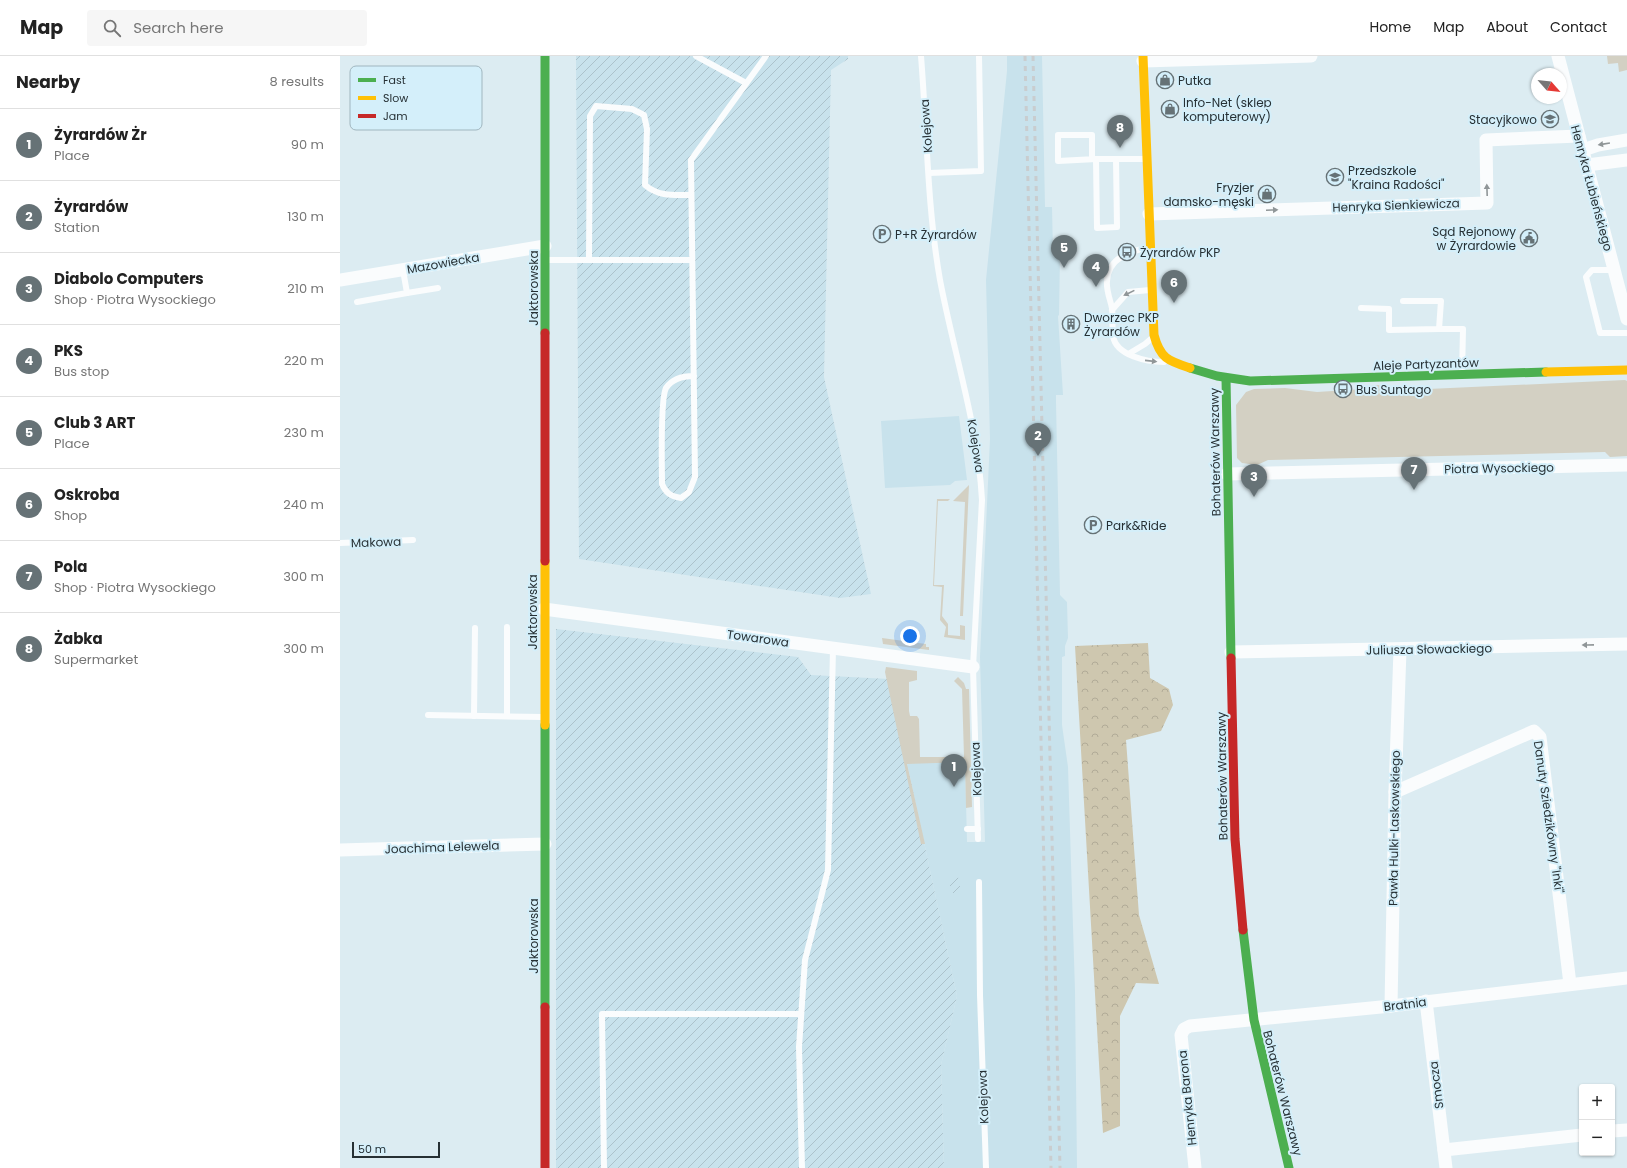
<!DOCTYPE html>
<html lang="en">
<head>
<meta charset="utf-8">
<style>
  body { margin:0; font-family:Poppins,sans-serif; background:#f6f6f6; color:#222 }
  .controls { position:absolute; right:12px; bottom:12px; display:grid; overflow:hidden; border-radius:4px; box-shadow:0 1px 3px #0004 }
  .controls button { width:36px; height:36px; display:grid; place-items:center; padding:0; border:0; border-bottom:1px solid #e0e0e0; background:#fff; color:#222; font:20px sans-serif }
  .compass { position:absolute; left:1191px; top:12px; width:36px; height:36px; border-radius:50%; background:#fff; box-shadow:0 1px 3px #0004; rotate:117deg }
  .scale { position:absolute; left:12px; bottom:10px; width:88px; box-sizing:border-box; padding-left:4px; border:2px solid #263034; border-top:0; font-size:11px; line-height:14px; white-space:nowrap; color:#263034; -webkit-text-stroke:3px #d4effa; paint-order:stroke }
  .you { position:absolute; left:570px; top:580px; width:14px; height:14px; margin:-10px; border:3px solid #fff; border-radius:50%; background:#1a73e8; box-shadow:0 0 0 6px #1a73e833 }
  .badge { display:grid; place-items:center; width:26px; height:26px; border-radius:50%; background:#667276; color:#fff; font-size:13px; font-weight:700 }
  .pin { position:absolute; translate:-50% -33px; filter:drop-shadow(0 1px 2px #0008) }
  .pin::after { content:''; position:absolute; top:21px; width:14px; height:12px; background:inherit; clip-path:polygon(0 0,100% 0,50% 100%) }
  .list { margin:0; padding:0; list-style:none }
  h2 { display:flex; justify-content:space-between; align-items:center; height:52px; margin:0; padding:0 16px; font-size:17px }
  h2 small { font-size:13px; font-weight:400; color:#767676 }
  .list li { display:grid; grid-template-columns:26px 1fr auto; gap:12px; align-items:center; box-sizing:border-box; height:72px; padding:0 16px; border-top:1px solid #e0e0e0 }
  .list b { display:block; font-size:15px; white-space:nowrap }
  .list p { margin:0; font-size:13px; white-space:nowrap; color:#767676 }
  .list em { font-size:13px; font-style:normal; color:#767676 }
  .icon { flex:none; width:22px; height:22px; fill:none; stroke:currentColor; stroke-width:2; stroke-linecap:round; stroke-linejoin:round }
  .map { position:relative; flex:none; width:1287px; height:1112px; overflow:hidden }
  header { display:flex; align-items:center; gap:24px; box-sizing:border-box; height:56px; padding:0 20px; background:#fff; border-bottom:1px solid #e0e0e0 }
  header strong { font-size:19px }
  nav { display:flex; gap:22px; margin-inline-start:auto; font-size:14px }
  .search { width:280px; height:36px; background:#f6f6f6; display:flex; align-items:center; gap:10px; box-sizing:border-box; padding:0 14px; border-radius:4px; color:#767676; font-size:15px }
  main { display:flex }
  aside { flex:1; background:#fff }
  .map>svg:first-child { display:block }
</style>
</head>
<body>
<header>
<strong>Map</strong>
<div class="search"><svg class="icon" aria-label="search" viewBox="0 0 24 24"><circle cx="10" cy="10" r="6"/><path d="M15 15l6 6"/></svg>Search here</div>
<nav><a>Home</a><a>Map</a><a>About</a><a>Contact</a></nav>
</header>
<main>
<aside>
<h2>Nearby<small>8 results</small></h2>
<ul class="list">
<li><span class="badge">1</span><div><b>Żyrardów Żr</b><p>Place</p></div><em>90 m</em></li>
<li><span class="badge">2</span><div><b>Żyrardów</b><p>Station</p></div><em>130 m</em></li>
<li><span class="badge">3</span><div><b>Diabolo Computers</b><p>Shop · Piotra Wysockiego</p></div><em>210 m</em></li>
<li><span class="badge">4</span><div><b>PKS</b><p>Bus stop</p></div><em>220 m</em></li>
<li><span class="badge">5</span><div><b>Club 3 ART</b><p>Place</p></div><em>230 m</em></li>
<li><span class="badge">6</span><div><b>Oskroba</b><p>Shop</p></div><em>240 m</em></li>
<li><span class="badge">7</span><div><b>Pola</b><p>Shop · Piotra Wysockiego</p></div><em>300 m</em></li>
<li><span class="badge">8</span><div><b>Żabka</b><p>Supermarket</p></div><em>300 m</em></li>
</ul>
</aside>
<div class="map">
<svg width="1287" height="1112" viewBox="0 0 1287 1112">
  <defs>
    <pattern id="industrial-furrows" width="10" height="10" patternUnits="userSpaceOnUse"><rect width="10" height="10" fill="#c8e2ec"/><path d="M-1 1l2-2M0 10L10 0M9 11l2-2" fill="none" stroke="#acc2cb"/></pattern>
    <pattern id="forest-crowns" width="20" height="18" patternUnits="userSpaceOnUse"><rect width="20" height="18" fill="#cec7af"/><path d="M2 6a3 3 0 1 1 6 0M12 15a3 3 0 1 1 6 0" fill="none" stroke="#b1ab97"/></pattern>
  </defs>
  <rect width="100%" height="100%" fill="#dcecf2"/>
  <g fill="#c8e2ec">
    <polygon points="667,0 702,0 705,151 712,151 713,198 720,198 719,259 718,260 723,339 716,339 716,346 720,539 727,546 728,582 725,590 725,600 722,601 722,669 728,711 735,935 737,1112 604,1112 601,1009 617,940 567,707 625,706 627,786 645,786 640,601 650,383 646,224 667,15"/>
    <polygon points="619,360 627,424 615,425 610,429 545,432 541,365"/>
  </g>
  <g fill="url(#industrial-furrows)">
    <polygon points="236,0 508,0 508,3 491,14 484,321 531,538 500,542 239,503"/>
    <polygon points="216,573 458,601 471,619 549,623 617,940 601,1009 604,1112 216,1112"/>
    <polygon points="610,821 620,822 620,837 610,837"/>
  </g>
  <g fill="#d3d0c3">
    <polygon points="1267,0 1287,0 1287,14 1279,16 1278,7 1268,8"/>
    <polygon points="1285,324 1287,325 1287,400 1270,401 1265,396 928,404 917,409 902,407 897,402 896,349 906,336 914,333 945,332 977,336 1024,333 1028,330 1039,329 1045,335"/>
    <polygon points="629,429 623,560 620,560 625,446 613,445"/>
    <polygon points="597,443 610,443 608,445 598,445 594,529 604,529 602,560 608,568 608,579 620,580 620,569 625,570 625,584 604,581 606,571 600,564 602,531 593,530"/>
    <polygon points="542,582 586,588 586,591 589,591 589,594 543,588"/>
    <polygon points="546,611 577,615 577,624 569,626 569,655 570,660 577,660 579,663 580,701 624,701 622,633 614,625 618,621 624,627 626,633 629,633 632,751 626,752 625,706 567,708 585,788 581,788 545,616"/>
  </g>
  <polygon fill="url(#forest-crowns)" points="808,587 810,622 829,633 833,649 821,675 786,684 799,859 819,928 796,927 780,960 780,1070 763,1077 735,590"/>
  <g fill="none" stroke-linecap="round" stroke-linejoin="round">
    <g stroke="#fafcfd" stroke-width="6">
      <polyline points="356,0 406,27"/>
      <path d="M581 0C587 74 587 150 600 224 614 298 638 369 642 444L633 611 638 783"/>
      <polyline points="752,103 752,79 718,79 718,105 756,103"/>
      <polyline points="776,103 756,103 757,172 777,171 776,103 806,103"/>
      <polyline points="589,117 641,115 639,0"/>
      <path d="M809 192C791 194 768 202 767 225 766 234 770 243 772 252 773 261 772 271 773 280 776 300 808 306 824 306"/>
      <path d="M249 203 250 60 256 50 292 53 304 59 307 73 305 129C319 141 334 139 351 139"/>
      <polyline points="207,204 352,204"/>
      <polyline points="1274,214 1252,214 1246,221 1260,277 1287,277"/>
      <polyline points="67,237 98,232"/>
      <polyline points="17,246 67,237 63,214"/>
      <polyline points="1021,252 1049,253 1049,274 1099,273 1101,245 1063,245"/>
      <polyline points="772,254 788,236 810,234"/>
      <polyline points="1099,273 1123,273 1122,318"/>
      <polyline points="790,297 805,288 812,282"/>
      <path d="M354 320C344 320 332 323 326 332 320 343 322 410 322 428 326 437 330 440 341 442L349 436 355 421 351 104 426 0"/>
      <polyline points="0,487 73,484"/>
      <polyline points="88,659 203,661"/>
      <polyline points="134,660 135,572"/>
      <polyline points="167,660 167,571"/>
      <polyline points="627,773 638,773"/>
      <polyline points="639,826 640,939 646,1112"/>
      <polyline points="264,1112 262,958 461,958"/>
      <polyline points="462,1112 459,991 465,904 488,814 493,593"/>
    </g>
    <g stroke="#fafcfd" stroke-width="13">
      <polyline points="1218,0 1287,263"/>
      <polyline points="803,5 971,0"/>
      <polyline points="1243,94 1258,89 1287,84"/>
      <polyline points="1247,109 1287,104"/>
      <polyline points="809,158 1147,147 1146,84 1239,80"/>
      <polyline points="0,224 205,190"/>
      <polyline points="887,418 1287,409"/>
      <polyline points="204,553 633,611"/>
      <polyline points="891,596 1287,588"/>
      <polyline points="1055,736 1194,675 1200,681 1230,928"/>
      <polyline points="0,794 205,788"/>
      <polyline points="1086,945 1106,1112"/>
      <polyline points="1051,950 1055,736 1060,594"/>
      <polyline points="1272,1075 1287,1074"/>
      <polyline points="1104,1094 1242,1079"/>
      <polyline points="855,1112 841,979 844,973 850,970 1051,950 1287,922"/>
    </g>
    <g stroke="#4caf50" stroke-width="9">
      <polyline points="205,0 205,277"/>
      <polyline points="850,312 877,320 910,325 1206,316"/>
      <polyline points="886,322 891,602"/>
      <polyline points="205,669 205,951"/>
      <polyline points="903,874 914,964 949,1112"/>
    </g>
    <g stroke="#ffc107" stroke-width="9">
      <path d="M803 0 814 279C820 302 828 305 850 312"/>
      <polyline points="1206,316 1287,314"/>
      <polyline points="205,505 205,669"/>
    </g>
    <g stroke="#c62828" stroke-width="9">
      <polyline points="205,277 205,505"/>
      <polyline points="891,602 895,783 903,874"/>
      <polyline points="205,951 205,1112"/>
    </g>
    <g stroke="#c9cdcf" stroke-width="3" stroke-dasharray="5 5" stroke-linecap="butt">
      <polyline points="685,0 711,1112"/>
      <polyline points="693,0 720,1112"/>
    </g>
  </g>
  <defs><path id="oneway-solid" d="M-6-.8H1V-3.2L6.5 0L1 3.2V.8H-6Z"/></defs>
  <g fill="#909698">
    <use href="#oneway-solid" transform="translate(1264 88) rotate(171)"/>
    <use href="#oneway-solid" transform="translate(1147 134) rotate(-92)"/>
    <use href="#oneway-solid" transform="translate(932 154) rotate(-2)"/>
    <use href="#oneway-solid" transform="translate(789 237) rotate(154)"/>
    <use href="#oneway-solid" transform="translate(811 305) rotate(6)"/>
    <use href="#oneway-solid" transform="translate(1248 589) rotate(179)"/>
  </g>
  <defs>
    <symbol id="shop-ring" viewBox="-11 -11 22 22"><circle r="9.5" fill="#d4effa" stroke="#667276" stroke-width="1.5"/><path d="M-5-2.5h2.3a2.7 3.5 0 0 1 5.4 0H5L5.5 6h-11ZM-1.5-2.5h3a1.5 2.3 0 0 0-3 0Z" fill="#667276"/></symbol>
    <symbol id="school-ring" viewBox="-11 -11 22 22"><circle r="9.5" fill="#d4effa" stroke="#667276" stroke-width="1.5"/><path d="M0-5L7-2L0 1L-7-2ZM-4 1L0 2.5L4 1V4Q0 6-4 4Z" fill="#667276"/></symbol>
    <symbol id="parking-ring" viewBox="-11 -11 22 22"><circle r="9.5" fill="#d4effa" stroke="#667276" stroke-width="1.5"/><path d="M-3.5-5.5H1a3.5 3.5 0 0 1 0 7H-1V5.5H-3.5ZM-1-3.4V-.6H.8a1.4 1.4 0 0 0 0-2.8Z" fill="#667276"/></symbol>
    <symbol id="civic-ring" viewBox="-11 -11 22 22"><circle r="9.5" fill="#d4effa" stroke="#667276" stroke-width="1.5"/><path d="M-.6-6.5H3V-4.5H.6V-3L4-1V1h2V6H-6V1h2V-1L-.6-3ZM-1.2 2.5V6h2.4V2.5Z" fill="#667276"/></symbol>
    <symbol id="bus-ring" viewBox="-11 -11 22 22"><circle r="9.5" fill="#d4effa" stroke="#667276" stroke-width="1.5"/><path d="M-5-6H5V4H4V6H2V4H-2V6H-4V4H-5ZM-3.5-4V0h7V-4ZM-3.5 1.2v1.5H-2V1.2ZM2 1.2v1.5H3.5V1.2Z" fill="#667276"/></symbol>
    <symbol id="building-ring" viewBox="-11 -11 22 22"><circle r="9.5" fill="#d4effa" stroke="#667276" stroke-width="1.5"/><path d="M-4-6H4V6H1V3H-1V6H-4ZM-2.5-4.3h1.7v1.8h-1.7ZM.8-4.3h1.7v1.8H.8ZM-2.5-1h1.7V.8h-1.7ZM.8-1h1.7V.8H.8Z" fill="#667276"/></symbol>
  </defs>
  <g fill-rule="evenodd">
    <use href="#shop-ring" x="815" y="14" width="20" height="20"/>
    <use href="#shop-ring" x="820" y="43" width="20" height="20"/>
    <use href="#school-ring" x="1200" y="53" width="20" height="20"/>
    <use href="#school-ring" x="985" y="111" width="20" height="20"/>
    <use href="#shop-ring" x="917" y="128" width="20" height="20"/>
    <use href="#parking-ring" x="532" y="168" width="20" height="20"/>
    <use href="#civic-ring" x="1179" y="172" width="20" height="20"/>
    <use href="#bus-ring" x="777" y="186" width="20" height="20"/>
    <use href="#building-ring" x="721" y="258" width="20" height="20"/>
    <use href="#bus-ring" x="993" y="323" width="20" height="20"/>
    <use href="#parking-ring" x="743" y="459" width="20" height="20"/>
  </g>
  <g text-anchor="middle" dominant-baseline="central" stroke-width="4" stroke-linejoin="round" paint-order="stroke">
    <g font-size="12" fill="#263034" stroke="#d4effa" text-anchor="start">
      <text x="838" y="24">Putka</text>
      <text x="843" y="46">Info-Net (sklep<tspan x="843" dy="14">komputerowy)</tspan></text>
      <text x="1197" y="63" text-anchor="end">Stacyjkowo</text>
      <text x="1008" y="114">Przedszkole<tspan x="1008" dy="14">"Kraina Radości"</tspan></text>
      <text x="914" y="131" text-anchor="end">Fryzjer<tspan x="914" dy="14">damsko-męski</tspan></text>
      <text x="1176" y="175" text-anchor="end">Sąd Rejonowy<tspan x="1176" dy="14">w Żyrardowie</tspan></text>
      <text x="555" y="178">P+R Żyrardów</text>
      <text x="800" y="196">Żyrardów PKP</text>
      <text x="744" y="261">Dworzec PKP<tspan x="744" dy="14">Żyrardów</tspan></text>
      <text x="1016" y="333">Bus Suntago</text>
      <text x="766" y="469">Park&amp;Ride</text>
    </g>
    <g font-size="12" fill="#263034" stroke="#d4effa">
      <text transform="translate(586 70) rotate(-94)">Kolejowa</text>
      <text transform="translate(1252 132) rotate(75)">Henryka Łubieńskiego</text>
      <text transform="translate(1056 149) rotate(-2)">Henryka Sienkiewicza</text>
      <text transform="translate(103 207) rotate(-10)">Mazowiecka</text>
      <text transform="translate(193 232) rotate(-90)">Jaktorowska</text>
      <text transform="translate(1086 308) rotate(-2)">Aleje Partyzantów</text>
      <text transform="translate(636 390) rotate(81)">Kolejowa</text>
      <text transform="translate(875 396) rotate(-91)">Bohaterów Warszawy</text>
      <text transform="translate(1159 412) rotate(-1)">Piotra Wysockiego</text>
      <text transform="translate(36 486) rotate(-2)">Makowa</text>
      <text transform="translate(192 556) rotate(-90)">Jaktorowska</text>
      <text transform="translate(418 582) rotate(8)">Towarowa</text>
      <text transform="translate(1089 593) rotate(-1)">Juliusza Słowackiego</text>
      <text transform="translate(636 713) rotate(-92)">Kolejowa</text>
      <text transform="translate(882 720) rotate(-91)">Bohaterów Warszawy</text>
      <text transform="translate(1209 761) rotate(82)">Danuty Sziedzikówny "Inki"</text>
      <text transform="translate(1054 772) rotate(-89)">Pawła Hulki-Laskowskiego</text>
      <text transform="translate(102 791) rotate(-2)">Joachima Lelewela</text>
      <text transform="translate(193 880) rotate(-90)">Jaktorowska</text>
      <text transform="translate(1065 948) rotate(-7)">Bratnia</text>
      <text transform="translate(1096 1029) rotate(-97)">Smocza</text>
      <text transform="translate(943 1037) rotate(76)">Bohaterów Warszawy</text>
      <text transform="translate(643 1041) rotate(-92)">Kolejowa</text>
      <text transform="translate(847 1042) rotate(-96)">Henryka Barona</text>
    </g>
  </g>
  <rect x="10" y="10" width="132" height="64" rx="6" fill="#d4effa" stroke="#a0b6bf" stroke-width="1"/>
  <rect x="18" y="22" width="18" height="4" fill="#4caf50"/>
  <rect x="18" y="40" width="18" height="4" fill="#ffc107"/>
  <rect x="18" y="58" width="18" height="4" fill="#c62828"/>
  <g font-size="11" fill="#263034">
    <text x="43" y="28">Fast</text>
    <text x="43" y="46">Slow</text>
    <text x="43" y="64">Jam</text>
  </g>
</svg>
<div class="controls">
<button>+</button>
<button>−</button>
</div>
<svg class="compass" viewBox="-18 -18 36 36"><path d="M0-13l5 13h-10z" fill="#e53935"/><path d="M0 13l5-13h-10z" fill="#767676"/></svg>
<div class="scale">50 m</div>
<div class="you"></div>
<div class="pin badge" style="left:614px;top:731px">1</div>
<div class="pin badge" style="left:698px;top:400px">2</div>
<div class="pin badge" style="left:914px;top:441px">3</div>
<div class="pin badge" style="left:756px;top:231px">4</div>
<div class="pin badge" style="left:724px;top:212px">5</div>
<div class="pin badge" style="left:834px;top:247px">6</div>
<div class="pin badge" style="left:1074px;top:434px">7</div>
<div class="pin badge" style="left:780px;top:92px">8</div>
</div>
</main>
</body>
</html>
